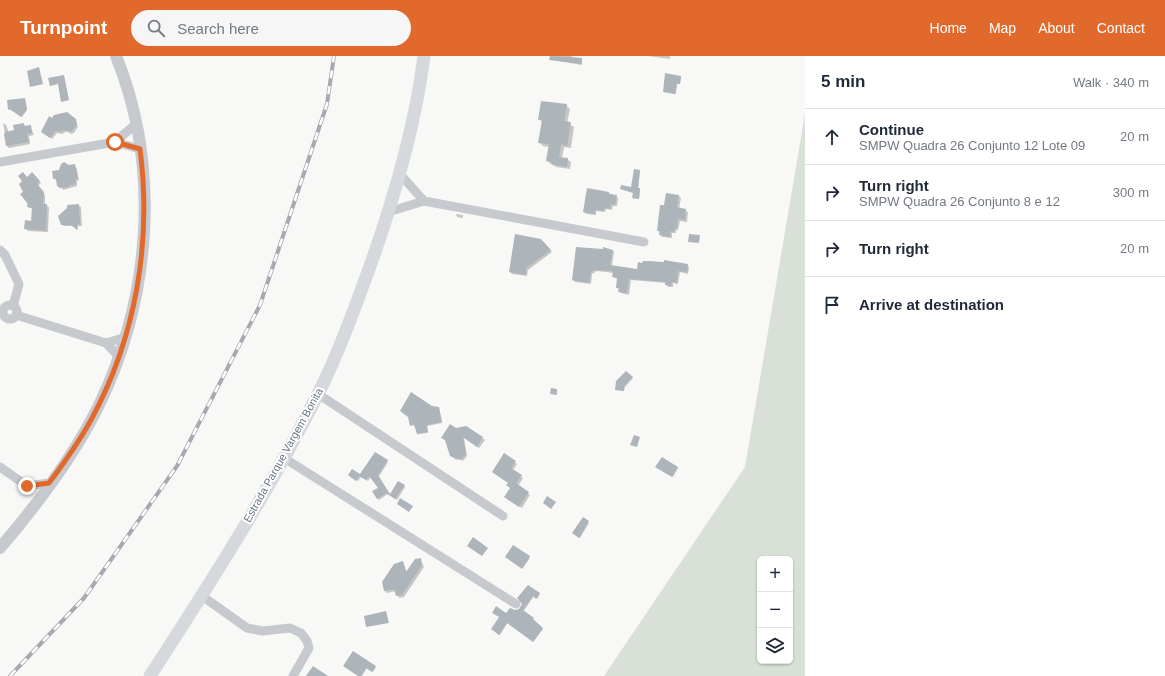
<!DOCTYPE html>
<html lang="en">
<head>
<meta charset="utf-8">
<style>
  body { margin:0; font-family:Helvetica,sans-serif; background:#f6f6f7; color:#1f2937 }
  .controls { position:absolute; right:12px; bottom:12px; display:grid; overflow:hidden; border-radius:6px; box-shadow:0 1px 3px #0004 }
  .controls button { width:36px; height:36px; display:grid; place-items:center; padding:0; border:0; border-bottom:1px solid #e0e1e3; background:#fff; color:#1f2937; font:20px sans-serif }
  .stop { position:absolute; width:12px; height:12px; margin:-9px; border:3px solid #e2692c; border-radius:50%; background:#fff }
  .stop.end { background:#e2692c; border-color:#fff; box-shadow:0 1px 4px #0008 }
  .list { margin:0; padding:0; list-style:none }
  h2 { display:flex; justify-content:space-between; align-items:center; height:52px; margin:0; padding:0 16px; font-size:17px }
  h2 small { font-size:13px; font-weight:400; color:#747a83 }
  .list li { display:grid; grid-template-columns:26px 1fr auto; gap:12px; align-items:center; box-sizing:border-box; height:56px; padding:0 16px; border-top:1px solid #e0e1e3 }
  .list b { display:block; font-size:15px; white-space:nowrap }
  .list p { margin:0; font-size:13px; white-space:nowrap; color:#747a83 }
  .list em { font-size:13px; font-style:normal; color:#747a83 }
  .icon { flex:none; width:22px; height:22px; fill:none; stroke:currentColor; stroke-width:2; stroke-linecap:round; stroke-linejoin:round }
  .map { position:relative; flex:none; width:805px; height:620px; overflow:hidden }
  header { display:flex; align-items:center; gap:24px; box-sizing:border-box; height:56px; padding:0 20px; background:#e2692c; color:#fff }
  header strong { font-size:19px }
  nav { display:flex; gap:22px; margin-inline-start:auto; font-size:14px }
  .search { width:280px; height:36px; background:#f6f6f7; display:flex; align-items:center; gap:10px; box-sizing:border-box; padding:0 14px; border-radius:22px; color:#747a83; font-size:15px }
  main { display:flex }
  aside { flex:1; background:#fff }
  .map>svg:first-child { display:block }
</style>
</head>
<body>
<header>
<strong>Turnpoint</strong>
<div class="search"><svg class="icon" aria-label="search" viewBox="0 0 24 24"><circle cx="10" cy="10" r="6"/><path d="M15 15l6 6"/></svg>Search here</div>
<nav><a>Home</a><a>Map</a><a>About</a><a>Contact</a></nav>
</header>
<main>
<div class="map">
<svg width="805" height="620" viewBox="0 0 805 620">
  <rect width="100%" height="100%" fill="#f8f8f6"/>
  <path fill="#d9e0d7" fill-rule="evenodd" d="M805 58V620H604L745 411ZM760 503H790V605H760Z"/>
  <g fill="#0003">
    <polygon points="553,0 572,0 571,5 573,5 573,1 582,3 582,9 553,4"/>
    <polygon points="648,0 670,0 670,3"/>
    <polygon points="681,20 680,28 677,28 676,38 664,36"/>
    <polygon points="25,43 27,54 22,61 9,53"/>
    <polygon points="566,49 570,53 567,67 574,71 571,92 564,91 562,102 567,103 571,106 570,113 556,111 551,108 547,105 549,91 543,90 539,86 542,66 539,63"/>
    <polygon points="52,63 75,64 78,71 74,77 71,78 67,75 62,78 57,77 52,83 44,77"/>
    <polygon points="3,67 6,69 11,82 24,68 26,71 30,70 34,79 29,80 30,88 9,92 7,90"/>
    <polygon points="74,109 77,113 79,125 77,124 77,130 63,134 54,122 60,115"/>
    <polygon points="640,115 638,133 640,134 639,143 633,142 634,137 621,133 632,132"/>
    <polygon points="32,117 41,127 38,130 45,139 45,149 49,151 48,176 28,175 26,173 32,166 33,153 28,151 24,136 27,122"/>
    <polygon points="609,137 618,142 617,150 613,150 612,154 606,153 605,156 596,155 596,159 586,158 584,156"/>
    <polygon points="679,140 681,142 679,153 688,156 687,166 680,165 678,174 676,174 676,177 672,177 672,182 662,181 658,174 665,150"/>
    <polygon points="78,149 81,151 82,170 78,170 78,174 74,170 64,170 62,168"/>
    <polygon points="456,158 463,159 463,162 457,161"/>
    <polygon points="541,184 552,196 528,214 527,220 512,218 510,216"/>
    <polygon points="577,192 612,194 614,196 612,210 637,214 644,206 649,205 687,209 689,211 688,218 680,216 678,228 673,227 673,231 668,231 666,227 631,224 629,239 621,237 617,231 618,223 613,221 614,217 597,215 592,218 591,228 575,226 573,224"/>
    <polygon points="626,316 633,322 625,331 624,335 617,334"/>
    <polygon points="431,351 439,352 442,367 427,370 428,377 418,378 416,369 411,369"/>
    <polygon points="466,371 485,384 479,392 464,382 467,400 463,405 460,403 456,404 451,400 455,373"/>
    <polygon points="505,399 517,408 513,414 523,422 518,430 530,439 522,452 507,443 511,432"/>
    <polygon points="662,402 678,412 673,421 657,412"/>
    <polygon points="387,405 388,406 378,422 390,439 404,430 405,431 397,444 388,438 379,444 373,436 379,432 371,421 368,425 361,421 358,425 350,421 361,419"/>
    <polygon points="583,462 589,467 580,482 573,477"/>
    <polygon points="513,490 530,502 523,512 506,501"/>
    <polygon points="420,503 424,511 404,541 399,542 396,535 387,537 385,535 383,526 403,507 407,516"/>
    <polygon points="528,530 540,538 537,543 534,540 523,556 533,562 533,565 543,573 534,585 508,566 500,579 492,573 507,559 520,554"/>
    <polygon points="353,596 376,611 373,616 367,612 362,620 359,620"/>
  </g>
  <g fill="#adb4ba">
    <polygon points="550,0 582,2 581,8 549,4"/>
    <polygon points="39,11 43,28 30,31 27,15"/>
    <polygon points="665,17 681,20 680,28 677,28 675,38 663,36"/>
    <polygon points="64,19 69,44 61,46 58,28 50,30 48,22"/>
    <polygon points="25,42 27,53 21,61 10,53 8,54 7,44"/>
    <polygon points="541,45 567,48 564,65 571,66 567,90 561,88 559,101 568,102 567,111 551,108 552,106 546,105 549,88 538,87 542,64 538,64"/>
    <polygon points="67,56 76,63 77,69 72,75 68,76 64,74 60,76 55,75 50,82 41,76 49,60 52,62 54,59"/>
    <polygon points="24,67 24,70 31,69 32,77 27,78 29,86 6,90 4,78 6,76 14,74 13,69"/>
    <polygon points="64,106 69,109 75,108 78,124 75,123 76,128 70,129 69,131 60,132 57,130 56,122 53,123 52,115 59,114 61,108"/>
    <polygon points="634,113 640,114 638,132 640,132 639,143 632,142 633,137 620,133 621,129 631,131"/>
    <polygon points="23,116 27,121 32,116 40,125 37,128 44,136 43,148 47,148 46,175 24,173 25,164 31,165 32,152 27,151 28,148 20,138 23,136 19,128 22,125 18,120"/>
    <polygon points="587,132 609,136 609,138 617,139 615,149 611,148 610,153 604,152 604,155 595,154 595,158 583,156"/>
    <polygon points="666,137 679,139 677,151 686,153 685,164 678,163 677,172 675,172 674,176 670,175 670,181 659,179 660,175 657,175 660,149 664,149"/>
    <polygon points="79,148 80,168 77,169 77,174 71,169 61,169 58,160 67,152 67,149"/>
    <polygon points="515,178 541,183 551,194 526,212 526,219 509,216"/>
    <polygon points="689,178 700,179 699,187 688,186"/>
    <polygon points="576,191 603,193 603,191 613,194 610,209 637,213 638,206 642,207 643,205 664,206 664,204 688,208 687,216 678,215 677,227 672,226 671,230 665,229 665,226 629,223 627,237 618,236 619,232 616,232 617,222 612,221 613,215 594,214 591,216 589,227 572,224"/>
    <polygon points="626,315 633,321 624,330 624,335 615,334 616,325"/>
    <polygon points="551,332 557,333 557,339 550,338"/>
    <polygon points="411,336 432,350 439,351 442,366 427,369 428,376 417,378 414,369 410,370 408,361 400,355"/>
    <polygon points="450,368 456,372 466,370 483,381 477,391 463,381 466,398 461,404 450,400 445,384 441,382"/>
    <polygon points="634,379 640,381 637,391 630,389"/>
    <polygon points="375,396 388,404 378,419 390,438 398,425 405,429 395,443 386,437 377,443 372,435 378,432 369,420 366,424 359,420 356,425 348,419 352,413 360,418"/>
    <polygon points="504,397 516,405 511,412 522,419 516,427 529,436 519,451 504,441 510,432 506,429 508,427 492,416"/>
    <polygon points="662,401 678,411 672,421 655,411"/>
    <polygon points="547,440 556,446 551,453 543,447"/>
    <polygon points="400,442 413,450 409,456 397,448"/>
    <polygon points="583,461 589,465 579,482 572,477"/>
    <polygon points="473,481 488,492 482,500 467,490"/>
    <polygon points="513,489 530,500 522,513 505,501"/>
    <polygon points="421,502 422,509 402,539 396,540 394,533 384,535 382,526 394,508 403,505 406,516 415,503"/>
    <polygon points="528,529 540,537 536,543 533,540 523,554 534,562 533,563 543,572 533,586 507,567 499,579 491,573 499,561 492,557 496,550 506,557 510,552 515,554 519,553 522,548 517,542"/>
    <polygon points="386,555 389,567 366,571 364,560"/>
    <polygon points="353,595 376,610 372,616 366,612 361,620 358,620 343,610"/>
    <polygon points="313,610 328,620 306,620"/>
  </g>
  <g fill="none" stroke-linecap="round" stroke-linejoin="round">
    <g stroke="#c6c9cd" stroke-width="9">
      <polyline points="115,86 140,93"/>
      <polyline points="0,106 115,86 137,67"/>
      <polyline points="399,117 424,145"/>
      <polyline points="388,156 424,145 644,186"/>
      <polyline points="0,194 5,199 19,228 13,250"/>
      <circle cx="10" cy="256" r="7"/>
      <polyline points="16,259 106,287 119,301"/>
      <polyline points="106,287 126,281"/>
      <polyline points="318,338 503,460"/>
      <polyline points="284,402 516,548"/>
      <polyline points="0,411 27,430 49,427"/>
      <polyline points="202,540 247,572 263,575 290,572 301,577 307,585 309,592 293,620"/>
    </g>
    <path stroke="#c6c9cd" stroke-width="12" d="M0 492C36 450 76 397 100 347 151 240 161 111 116 0"/>
    <path stroke="#d5d9dd" stroke-width="13" d="M150 620C209 529 268 437 317 340 335 305 349 268 362 232 390 157 414 79 424 0"/>
    <defs>
      <polyline id="rail" points="10,620 84,542 177,410 260,249 327,48 334,0"/>
    </defs>
    <use href="#rail" stroke="#a5aab0" stroke-width="4"/>
    <use href="#rail" stroke="#fff" stroke-width="2.5" stroke-dasharray="8" stroke-linecap="butt"/>
  </g>
  <g fill="none" stroke-linecap="round" stroke-linejoin="round">
    <path stroke="#e2692c" stroke-width="5" d="M27 430 49 427C64 407 79 386 91 364 136 281 152 186 140 93L115 86"/>
  </g>
  <g text-anchor="middle" dominant-baseline="central" stroke-width="4" stroke-linejoin="round" paint-order="stroke">
    <g font-size="11" fill="#687686" stroke="#fff">
      <text transform="translate(283 399) rotate(-61)">Estrada Parque Vargem Bonita</text>
    </g>
  </g>
</svg>
<div class="controls">
<button>+</button>
<button>−</button>
<button><svg class="icon" aria-label="layers" viewBox="0 0 24 24"><path d="M12 4l9 5-9 5-9-5zM3 14l9 5 9-5"/></svg></button>
</div>
<div class="stop" style="left:115px;top:86px"></div>
<div class="stop end" style="left:27px;top:430px"></div>
</div>
<aside>
<h2>5 min<small>Walk · 340 m</small></h2>
<ul class="list">
<li><svg class="icon" aria-label="ahead" viewBox="0 0 24 24"><path d="M12 20V5M6 11l6-6 6 6"/></svg><div><b>Continue</b><p>SMPW Quadra 26 Conjunto 12 Lote 09</p></div><em>20 m</em></li>
<li><svg class="icon" aria-label="right" viewBox="0 0 24 24"><path d="M7 20v-9h11M14 6l5 5-5 5"/></svg><div><b>Turn right</b><p>SMPW Quadra 26 Conjunto 8 e 12</p></div><em>300 m</em></li>
<li><svg class="icon" aria-label="right" viewBox="0 0 24 24"><path d="M7 20v-9h11M14 6l5 5-5 5"/></svg><div><b>Turn right</b></div><em>20 m</em></li>
<li><svg class="icon" aria-label="arrive" viewBox="0 0 24 24"><path d="M6 21V4h12l-3 4 3 4H6"/></svg><div><b>Arrive at destination</b></div></li>
</ul>
</aside>
</main>
</body>
</html>
